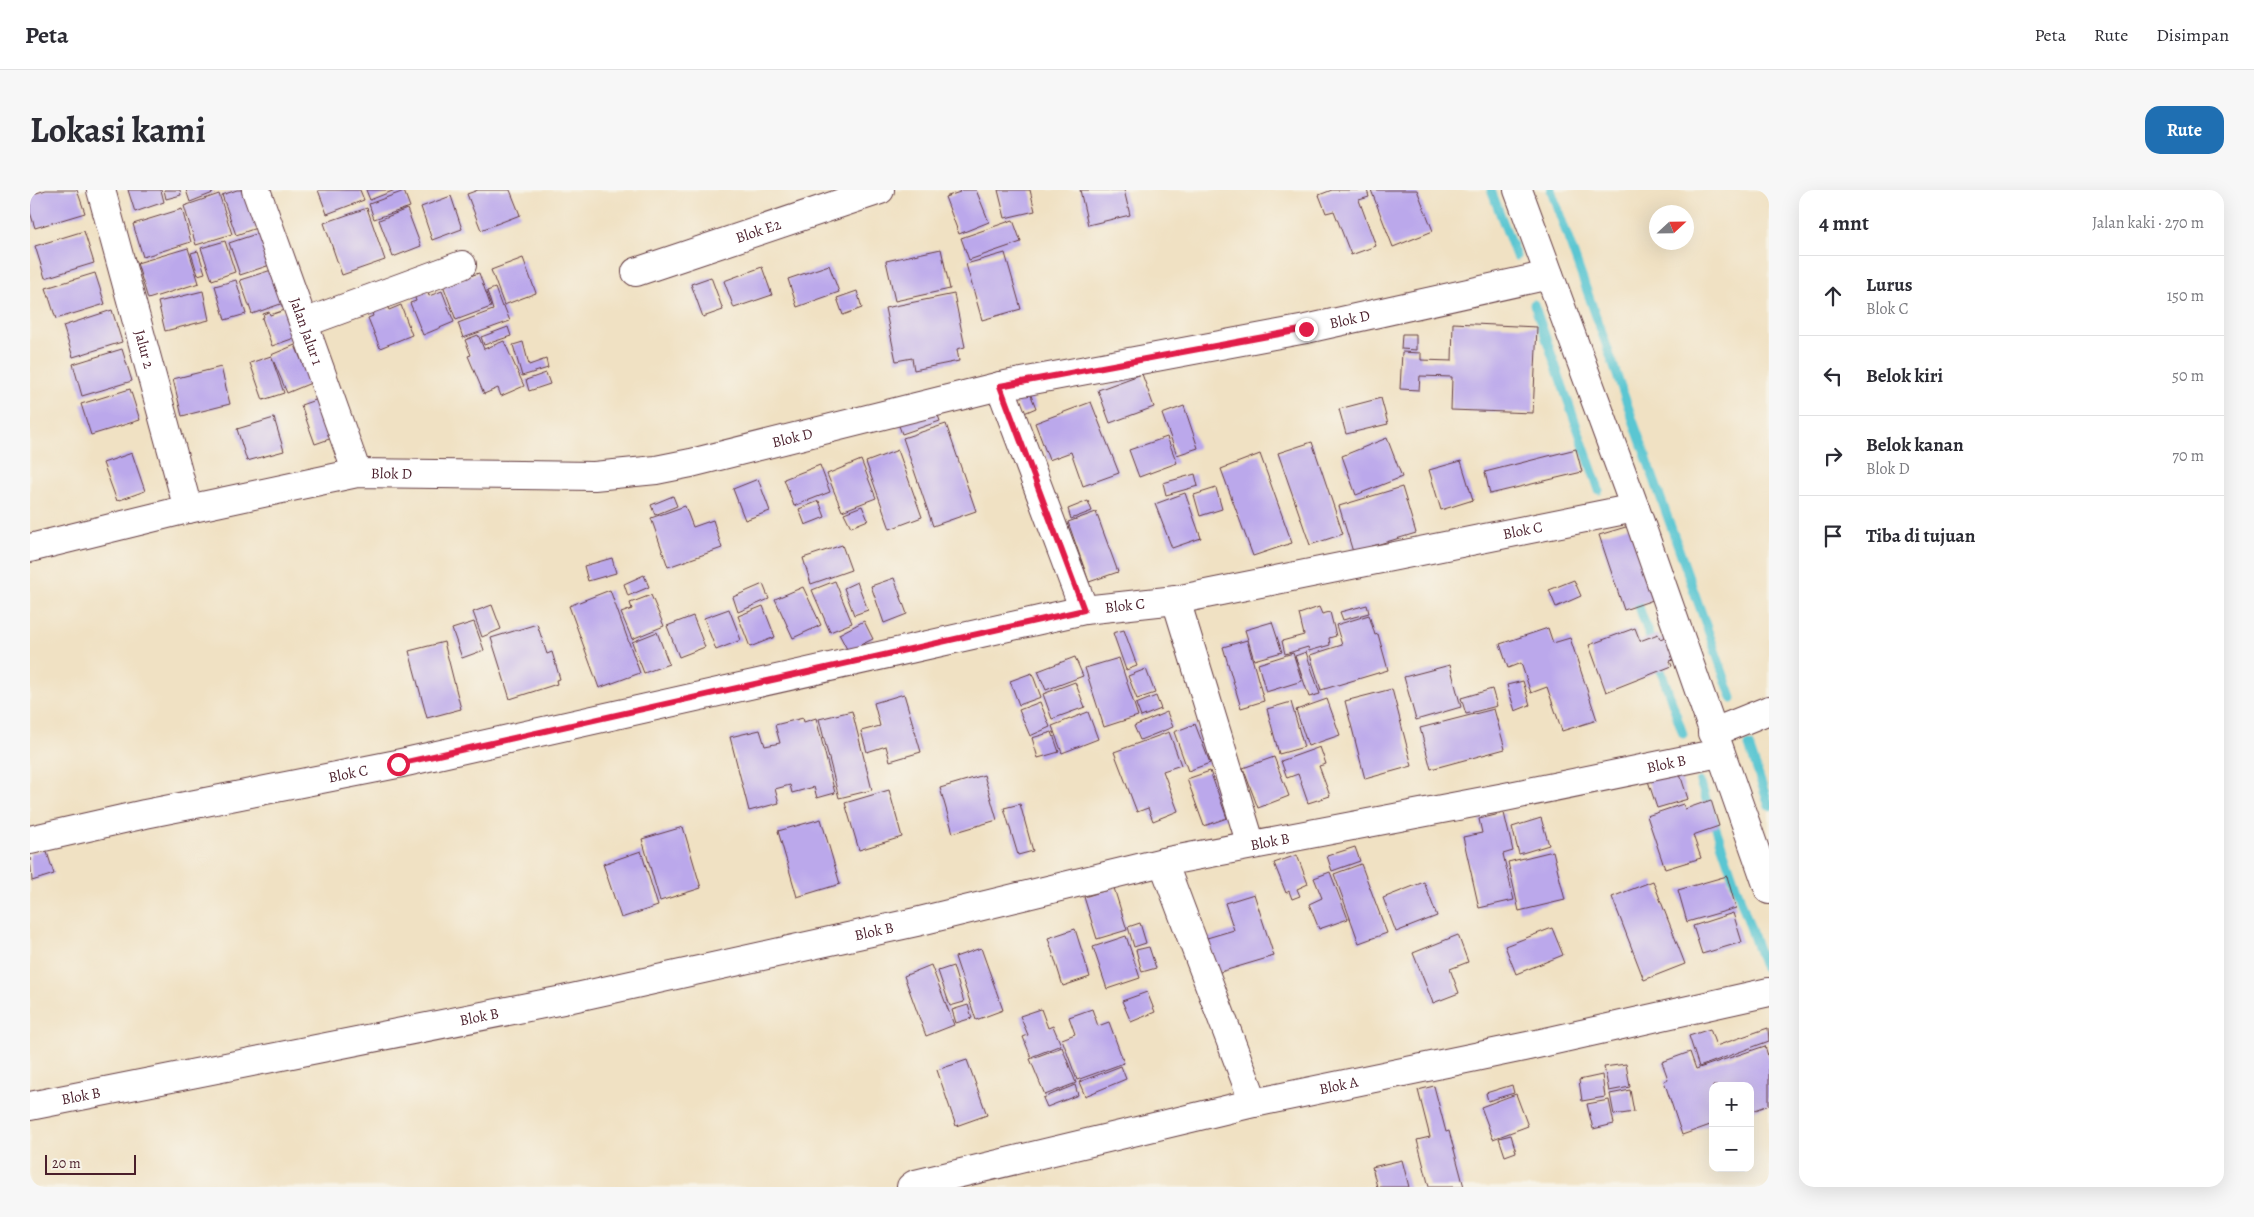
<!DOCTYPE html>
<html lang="id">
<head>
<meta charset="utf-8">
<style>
  body { margin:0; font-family:Alegreya,serif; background:#f7f7f7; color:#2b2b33 }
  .controls { position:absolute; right:15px; bottom:15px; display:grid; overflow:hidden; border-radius:10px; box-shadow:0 5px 20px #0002 }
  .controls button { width:45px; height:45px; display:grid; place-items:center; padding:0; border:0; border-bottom:1px solid #e1e1e2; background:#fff; color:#2b2b33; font:25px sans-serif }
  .compass { position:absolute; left:1619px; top:15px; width:45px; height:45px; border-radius:50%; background:#fff; box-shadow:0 5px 20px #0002; rotate:68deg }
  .scale { position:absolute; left:15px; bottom:12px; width:91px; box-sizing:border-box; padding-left:5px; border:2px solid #4a1f2b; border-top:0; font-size:14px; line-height:18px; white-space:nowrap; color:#4a1f2b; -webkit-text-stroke:4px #f7f3e8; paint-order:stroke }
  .stop { position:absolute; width:15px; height:15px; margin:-11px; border:4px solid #e11d48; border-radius:50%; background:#fff }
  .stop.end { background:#e11d48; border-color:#fff; box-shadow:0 1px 5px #0008 }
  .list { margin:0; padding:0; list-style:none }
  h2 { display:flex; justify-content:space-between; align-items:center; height:65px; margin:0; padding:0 20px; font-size:21px }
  h2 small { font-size:16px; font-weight:400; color:#7c7c81 }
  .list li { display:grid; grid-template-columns:32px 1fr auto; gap:15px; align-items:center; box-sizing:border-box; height:80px; padding:0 20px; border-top:1px solid #e1e1e2 }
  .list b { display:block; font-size:19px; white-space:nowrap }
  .list p { margin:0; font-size:16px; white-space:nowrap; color:#7c7c81 }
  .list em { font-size:16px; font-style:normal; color:#7c7c81 }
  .icon { flex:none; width:28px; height:28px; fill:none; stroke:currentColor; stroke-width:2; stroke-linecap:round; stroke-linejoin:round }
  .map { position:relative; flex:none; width:1739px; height:997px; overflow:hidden; border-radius:15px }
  header { display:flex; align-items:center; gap:30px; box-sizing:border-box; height:70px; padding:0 25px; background:#fff; border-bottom:1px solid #e1e1e2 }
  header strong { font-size:24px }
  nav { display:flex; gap:28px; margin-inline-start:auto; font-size:18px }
  .intro { display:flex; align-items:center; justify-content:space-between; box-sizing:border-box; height:120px; padding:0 30px }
  h1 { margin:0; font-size:35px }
  .button { padding:12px 22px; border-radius:15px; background:#1f6fb2; color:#fff; font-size:18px; font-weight:700 }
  main { display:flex; gap:30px; padding:0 30px }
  aside { flex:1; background:#fff; border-radius:15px; box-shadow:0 5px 20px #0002 }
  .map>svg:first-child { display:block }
</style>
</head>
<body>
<header>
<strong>Peta</strong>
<nav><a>Peta</a><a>Rute</a><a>Disimpan</a></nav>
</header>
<div class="intro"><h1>Lokasi kami</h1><a class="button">Rute</a></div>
<main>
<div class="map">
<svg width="1739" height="997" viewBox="0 0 1739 997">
  <rect width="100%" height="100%" fill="#f7f3e8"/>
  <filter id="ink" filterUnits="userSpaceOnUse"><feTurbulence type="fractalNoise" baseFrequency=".02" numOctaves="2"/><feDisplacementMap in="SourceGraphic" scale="10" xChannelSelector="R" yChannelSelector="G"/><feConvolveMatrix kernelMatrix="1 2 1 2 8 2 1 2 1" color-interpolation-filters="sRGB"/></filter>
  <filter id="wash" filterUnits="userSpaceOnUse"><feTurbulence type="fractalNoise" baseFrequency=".0096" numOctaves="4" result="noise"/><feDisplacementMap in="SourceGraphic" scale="20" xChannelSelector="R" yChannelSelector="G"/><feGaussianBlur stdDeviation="1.12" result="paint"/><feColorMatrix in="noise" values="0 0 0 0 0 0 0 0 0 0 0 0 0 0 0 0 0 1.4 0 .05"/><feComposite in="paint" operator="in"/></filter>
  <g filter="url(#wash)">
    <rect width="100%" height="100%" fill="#f0e1c3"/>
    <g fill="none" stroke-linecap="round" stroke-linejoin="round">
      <g stroke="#5ac6d2" stroke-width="9">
        <polyline points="1461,0 1486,66"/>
        <polyline points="1521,0 1702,508"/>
        <polyline points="1504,114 1569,300"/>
        <polyline points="1605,405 1623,457"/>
        <polyline points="1627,469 1653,544"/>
        <polyline points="1719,556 1739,616"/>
        <polyline points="1670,592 1734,777"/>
      </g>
    </g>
    <g id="blocks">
      <g fill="#bba8eb">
        <polygon points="16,0 47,0 55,23 5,38 0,22 0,5"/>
        <polygon points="98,0 131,0 134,12 105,22"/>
        <polygon points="134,0 150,0 151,5 136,9"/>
        <polygon points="156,0 182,0 183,3 160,12"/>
        <polygon points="207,0 223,0 235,35 206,45 192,5"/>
        <polygon points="288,0 330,0 334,10 297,24"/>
        <polygon points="336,0 365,0 340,10"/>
        <polygon points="448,0 480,0 490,25 451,40 437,4"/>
        <polygon points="929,0 946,0 959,32 929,44 915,7 930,2"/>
        <polygon points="968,0 1000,0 1005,21 975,28"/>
        <polygon points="1050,0 1094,0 1100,25 1058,35"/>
        <polygon points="1302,0 1337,0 1339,7 1329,10 1346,56 1321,65 1304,21 1296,23 1289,5"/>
        <polygon points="1341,0 1387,0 1403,41 1363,57"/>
        <polygon points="374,1 380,17 344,29 339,14"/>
        <polygon points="189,4 202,44 166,55 154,16"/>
        <polygon points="421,6 432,39 402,50 391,17"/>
        <polygon points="337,18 355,70 312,85 294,33"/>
        <polygon points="152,19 161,52 113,67 103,34"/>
        <polygon points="377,19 391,56 363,67 349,30"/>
        <polygon points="983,30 991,52 939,70 931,48"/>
        <polygon points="238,40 249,72 210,85 199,53"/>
        <polygon points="54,41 64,73 15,88 5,56"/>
        <polygon points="195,51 205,82 182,90 171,58"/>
        <polygon points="158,58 169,93 118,109 107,73"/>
        <polygon points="911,59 920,99 865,111 856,71"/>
        <polygon points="168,61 175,83 168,85 161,63"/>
        <polygon points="975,63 991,119 952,130 936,74"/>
        <polygon points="493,68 506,103 474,115 461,80"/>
        <polygon points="799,75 809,102 767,117 758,89"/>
        <polygon points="251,77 262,110 222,124 210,90"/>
        <polygon points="732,77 742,105 704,118 694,91"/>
        <polygon points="65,83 75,114 26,129 16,98"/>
        <polygon points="449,83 461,117 426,130 413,95"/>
        <polygon points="681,87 693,120 673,127 661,94"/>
        <polygon points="206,90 216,124 195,130 185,96"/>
        <polygon points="465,98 472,117 474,116 480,131 433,148 428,133 463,120 457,101"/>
        <polygon points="397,100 399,106 412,101 424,132 393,145 380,113 386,111 384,105"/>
        <polygon points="173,101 179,130 135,141 128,112"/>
        <polygon points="827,101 832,118 813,125 807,108"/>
        <polygon points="924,104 935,157 927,159 929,171 884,180 882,168 866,171 855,118"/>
        <polygon points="355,112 359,120 371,115 382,145 350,158 338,128 343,126 340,118"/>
        <polygon points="261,118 270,146 242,156 232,128 234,127 233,124 239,122 240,125"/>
        <polygon points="82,120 92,152 43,167 33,136"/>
        <polygon points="1423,133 1507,137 1503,223 1421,220 1422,187 1390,186 1389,200 1370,199 1372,162 1391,163 1391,170 1422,171"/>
        <polygon points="478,137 481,146 454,155 451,147"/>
        <polygon points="1372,144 1386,144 1386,160 1371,159"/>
        <polygon points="448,145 454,159 474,151 494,196 471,206 468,198 454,204 438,166 441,165 435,150"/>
        <polygon points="493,152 499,175 516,169 518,178 492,186 483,155"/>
        <polygon points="265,155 274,177 286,172 281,193 257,203 241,165"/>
        <polygon points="92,159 102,191 52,206 43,174"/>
        <polygon points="241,166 254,203 233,210 220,173"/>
        <polygon points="191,177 200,214 152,226 143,189"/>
        <polygon points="516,183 520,194 499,201 496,190"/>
        <polygon points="1112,184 1124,217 1080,233 1068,200"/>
        <polygon points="100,199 110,230 61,245 51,214"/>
        <polygon points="1000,203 1006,218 992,224 985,209"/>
        <polygon points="294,207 308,246 285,254 271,215"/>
        <polygon points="1351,208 1358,234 1316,244 1309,219"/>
        <polygon points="1061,212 1089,283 1053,296 1041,262 1019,270 1005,233"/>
        <polygon points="1154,216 1168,258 1147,265 1132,224"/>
        <polygon points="906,220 910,231 872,244 868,233"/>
        <polygon points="244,228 254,261 217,271 207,239"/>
        <polygon points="916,234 946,321 903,336 873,248"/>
        <polygon points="1137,247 1147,273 1109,287 1099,260"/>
        <polygon points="1357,248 1372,287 1326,305 1312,266"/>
        <polygon points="1282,252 1313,344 1280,355 1248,263"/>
        <polygon points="1546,259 1552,282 1460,304 1455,282"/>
        <polygon points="868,260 892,327 860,339 836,272"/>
        <polygon points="102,263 115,301 87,311 73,273"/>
        <polygon points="1230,264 1262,353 1223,366 1191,279"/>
        <polygon points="831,270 846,308 812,321 797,284"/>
        <polygon points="1431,271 1443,310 1411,320 1399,280"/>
        <polygon points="790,275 800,302 764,316 754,289"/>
        <polygon points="1165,284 1168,296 1136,305 1133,293"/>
        <polygon points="728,289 740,321 715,330 703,299"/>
        <polygon points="1372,297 1386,343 1323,362 1309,316"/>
        <polygon points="1186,298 1192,319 1170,326 1164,305"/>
        <polygon points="1155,303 1171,348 1142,358 1125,314"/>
        <polygon points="643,306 647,316 625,325 621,315"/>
        <polygon points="789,311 795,327 775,335 769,319"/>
        <polygon points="1058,311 1062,321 1041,329 1038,319"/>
        <polygon points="655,316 663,337 683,330 692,358 638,377 621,328"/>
        <polygon points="832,316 838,330 821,337 814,323"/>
        <polygon points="1066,322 1088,382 1059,392 1038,332"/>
        <polygon points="1599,336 1623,410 1594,420 1569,345"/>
        <polygon points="812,355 821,380 781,394 773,368"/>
        <polygon points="582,368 586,383 558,391 554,376"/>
        <polygon points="614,385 619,397 598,406 594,394"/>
        <polygon points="864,388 877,424 854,433 841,396"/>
        <polygon points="1544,390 1551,406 1526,417 1519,400"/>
        <polygon points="805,391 822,433 800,442 782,400"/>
        <polygon points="827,392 838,420 824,425 814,398"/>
        <polygon points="733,394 739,409 708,422 703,407"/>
        <polygon points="773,397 791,435 763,448 745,409"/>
        <polygon points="580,400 610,483 569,498 539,416"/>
        <polygon points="621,405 634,436 602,449 591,423 602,419 600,413"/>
        <polygon points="462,415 471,439 452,447 443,422"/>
        <polygon points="1337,415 1339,423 1313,430 1310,422"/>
        <polygon points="733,416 745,447 720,457 708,426"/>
        <polygon points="1289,417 1292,424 1300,422 1306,446 1299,448 1300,455 1279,461 1278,457 1255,464 1252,451 1274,445 1269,424"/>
        <polygon points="699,419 711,450 686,460 674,428"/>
        <polygon points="1339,425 1345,445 1348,444 1358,480 1291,500 1280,465 1312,455 1306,435"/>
        <polygon points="663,426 675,457 649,467 637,436"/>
        <polygon points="834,431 843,449 818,461 809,444"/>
        <polygon points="444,432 454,460 432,468 422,439"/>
        <polygon points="1242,432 1252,462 1224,470 1215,440"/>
        <polygon points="507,434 517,464 522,462 530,489 526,490 527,494 480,509 461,448"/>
        <polygon points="1518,438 1523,453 1540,448 1567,530 1532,541 1517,497 1501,503 1491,473 1478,478 1470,454"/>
        <polygon points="1605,438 1610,451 1628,444 1630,449 1640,445 1649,468 1640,471 1642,476 1576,502 1559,455"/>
        <polygon points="1094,440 1107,476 1096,480 1083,443"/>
        <polygon points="627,442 639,474 614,483 602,452"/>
        <polygon points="1217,450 1234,511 1211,518 1193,457"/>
        <polygon points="414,452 431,519 397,528 379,461"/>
        <polygon points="1276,462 1290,504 1279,507 1265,466"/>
        <polygon points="1263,463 1272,491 1236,502 1228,474"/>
        <polygon points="1045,467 1053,486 1016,500 1008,481"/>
        <polygon points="1089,468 1108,526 1074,537 1055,478"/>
        <polygon points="1420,475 1431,517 1386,530 1374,487"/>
        <polygon points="1116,479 1125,503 1107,509 1098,486"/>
        <polygon points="1002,483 1011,507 989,515 980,491"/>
        <polygon points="1493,491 1500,515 1485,521 1477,495"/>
        <polygon points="1045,492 1055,517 1022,529 1013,504"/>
        <polygon points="1362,499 1382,576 1335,589 1315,511"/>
        <polygon points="1462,499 1467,516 1436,524 1431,508"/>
        <polygon points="874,504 891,562 860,571 856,556 837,562 831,541 850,536 844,513"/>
        <polygon points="1126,506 1131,519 1111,527 1106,514"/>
        <polygon points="1297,509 1310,545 1278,556 1266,520"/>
        <polygon points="1010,512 1020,537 1000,546 989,520"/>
        <polygon points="1261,512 1274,557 1249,564 1237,519"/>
        <polygon points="1464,519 1475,559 1401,579 1390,538"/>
        <polygon points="822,521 842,600 809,608 789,529"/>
        <polygon points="1058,522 1068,549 1032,563 1022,536"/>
        <polygon points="1137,522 1143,537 1110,550 1104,536"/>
        <polygon points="773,528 774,532 786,528 805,603 787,608 784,597 762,603 760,595 745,599 749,613 719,621 700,547 730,540 735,556 750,553 745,535"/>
        <polygon points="1165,534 1180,573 1158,581 1144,542"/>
        <polygon points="1022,542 1029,562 1008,568 1002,548"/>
        <polygon points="1139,542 1151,575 1133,581 1148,621 1123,631 1118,618 1107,622 1084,562"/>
        <polygon points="1290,557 1296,574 1289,576 1300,606 1278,613 1268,584 1257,588 1251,571"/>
        <polygon points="1244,567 1259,606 1228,618 1213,578"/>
        <polygon points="1648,578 1658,609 1627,618 1617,588"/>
        <polygon points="1180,581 1197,628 1174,636 1157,589"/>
        <polygon points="954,585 967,630 923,643 910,598"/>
        <polygon points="859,600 872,647 829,660 815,613"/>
        <polygon points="1681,610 1689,636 1663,645 1671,668 1635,679 1617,626 1653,614 1655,619"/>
        <polygon points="990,614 1003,661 988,665 974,618"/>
        <polygon points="1474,623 1483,661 1473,664 1484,710 1449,718 1433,647 1452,643 1449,629"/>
        <polygon points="1511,628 1519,655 1489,664 1482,637"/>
        <polygon points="791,629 810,694 767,707 748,641"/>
        <polygon points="653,637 671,698 630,711 612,649"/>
        <polygon points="1325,657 1330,671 1302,681 1297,666"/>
        <polygon points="16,659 24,684 2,691 0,664"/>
        <polygon points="611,661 628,716 591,728 573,674"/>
        <polygon points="1523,661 1535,710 1489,721 1478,672"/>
        <polygon points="1267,665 1278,694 1267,699 1270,706 1262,709 1259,701 1256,703 1244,673"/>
        <polygon points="1331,674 1357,743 1329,753 1304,684"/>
        <polygon points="1300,682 1318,729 1289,739 1279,714 1292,708 1284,688"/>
        <polygon points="1697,686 1706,718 1657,732 1648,700"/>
        <polygon points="1623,691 1655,774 1614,790 1582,707"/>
        <polygon points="1394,692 1407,726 1366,742 1353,708"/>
        <polygon points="1084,698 1097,740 1067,749 1054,707"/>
        <polygon points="1224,704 1244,766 1187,783 1177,748 1204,740 1195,713"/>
        <polygon points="1703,723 1712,752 1672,764 1663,736"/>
        <polygon points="1110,733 1116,753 1104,757 1098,737"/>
        <polygon points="1522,738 1533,765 1486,784 1475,756"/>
        <polygon points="1045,739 1060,787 1033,796 1018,748"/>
        <polygon points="1428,745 1438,772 1420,779 1429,803 1403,813 1383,763"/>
        <polygon points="1096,746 1110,788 1077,799 1063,757"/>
        <polygon points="1119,757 1126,778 1112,782 1106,760"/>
        <polygon points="951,758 973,820 946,830 925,767"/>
        <polygon points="901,775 924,835 896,846 874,786"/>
        <polygon points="923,776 934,812 920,816 908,781"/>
        <polygon points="1117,802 1125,822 1101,832 1092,811"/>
        <polygon points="938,815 942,828 926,833 922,820"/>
        <polygon points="1011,819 1018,838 1023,836 1031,855 1001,867 993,847 998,845 990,826"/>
        <polygon points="1062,819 1068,836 1079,832 1094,873 1047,890 1032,849 1045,844 1039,827"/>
        <polygon points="1738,838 1739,851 1669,877 1659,846 1680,839 1686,856"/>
        <polygon points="1735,856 1739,869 1739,915 1720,922 1720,896 1683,896 1683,934 1652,945 1634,891 1638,889 1632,872 1660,862 1666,879"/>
        <polygon points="1032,857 1046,893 1015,905 1000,869"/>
        <polygon points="937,870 957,925 926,936 907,880"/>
        <polygon points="1596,874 1600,897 1579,901 1574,877"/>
        <polygon points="1091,876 1096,889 1055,906 1049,892"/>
        <polygon points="1572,885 1575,907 1552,911 1549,890"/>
        <polygon points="1045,895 1048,905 1017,917 1013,908"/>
        <polygon points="1482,895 1484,903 1458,911 1456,903"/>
        <polygon points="1404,896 1416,942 1419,941 1434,997 1399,997 1387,950 1400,947 1388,900"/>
        <polygon points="1600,900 1604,922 1584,925 1580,904"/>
        <polygon points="1486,904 1498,936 1463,949 1451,917"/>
        <polygon points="1579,910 1584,934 1563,939 1557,914"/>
        <polygon points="1481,945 1486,962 1475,966 1469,948"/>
        <polygon points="1372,970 1379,997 1347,997 1342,977"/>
      </g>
    </g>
  </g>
  <g filter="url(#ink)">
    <use href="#blocks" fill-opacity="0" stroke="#633c42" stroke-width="1"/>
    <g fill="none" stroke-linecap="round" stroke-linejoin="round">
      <defs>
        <g id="minor">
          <path id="s1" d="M71 0 158 319"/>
          <path id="s2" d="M226 0 327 283"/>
          <polyline points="1488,0 1605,318 1739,700"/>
          <path id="s3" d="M606 82 850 0"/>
          <polyline points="274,133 432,75"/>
          <polyline points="970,196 1054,420"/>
          <path id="s4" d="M0 358 158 319 327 283 564 286 626 280 661 273 970 196 1276 139 1519 85"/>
          <polyline points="1146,410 1221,655"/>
          <polyline points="1682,543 1739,520"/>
          <path id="s5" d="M0 650 115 624 367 574 1054 420 1146 410 1605 318"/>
          <polyline points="1133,672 1224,913"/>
          <path id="s6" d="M0 916 533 810 886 732 1133 672 1475 607 1689 563"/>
          <path id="s7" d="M881 997 885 994 1224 913 1498 856 1739 802"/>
        </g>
      </defs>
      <use href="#minor" stroke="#633c42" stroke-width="30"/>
      <use href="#minor" stroke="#fff" stroke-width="28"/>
    </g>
  </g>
  <g fill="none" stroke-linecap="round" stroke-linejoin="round" filter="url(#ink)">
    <polyline stroke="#e11d48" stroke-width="6" points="368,574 1054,420 970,196 1276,139"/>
  </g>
  <g text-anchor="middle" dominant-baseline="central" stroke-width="4" stroke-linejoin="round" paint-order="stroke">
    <g font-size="15" fill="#4a1f2b" stroke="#f7f3e8">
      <text stroke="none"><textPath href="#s3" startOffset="129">Blok E2</textPath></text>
      <text stroke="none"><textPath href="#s4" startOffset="1345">Blok D</textPath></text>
      <text stroke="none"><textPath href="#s2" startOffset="150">Jalan Jalur 1</textPath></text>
      <text stroke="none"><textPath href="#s1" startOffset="165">Jalur 2</textPath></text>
      <text stroke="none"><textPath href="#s4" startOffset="775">Blok D</textPath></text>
      <text stroke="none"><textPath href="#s4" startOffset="370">Blok D</textPath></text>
      <text stroke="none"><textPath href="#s5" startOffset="1525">Blok C</textPath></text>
      <text stroke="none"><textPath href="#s5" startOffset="1120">Blok C</textPath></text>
      <text stroke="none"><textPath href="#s6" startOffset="1672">Blok B</textPath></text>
      <text stroke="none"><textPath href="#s5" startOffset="325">Blok C</textPath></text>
      <text stroke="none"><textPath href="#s6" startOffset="1268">Blok B</textPath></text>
      <text stroke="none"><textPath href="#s6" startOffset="862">Blok B</textPath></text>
      <text stroke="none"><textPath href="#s6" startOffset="458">Blok B</textPath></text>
      <text stroke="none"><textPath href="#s7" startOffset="440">Blok A</textPath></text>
      <text stroke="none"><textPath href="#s6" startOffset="52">Blok B</textPath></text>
    </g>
  </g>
</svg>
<div class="controls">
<button>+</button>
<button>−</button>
</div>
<svg class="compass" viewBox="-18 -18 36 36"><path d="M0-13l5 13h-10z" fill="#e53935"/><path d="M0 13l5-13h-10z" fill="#7c7c81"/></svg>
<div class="scale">20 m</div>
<div class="stop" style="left:368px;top:574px"></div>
<div class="stop end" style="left:1276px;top:139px"></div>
</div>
<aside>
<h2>4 mnt<small>Jalan kaki · 270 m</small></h2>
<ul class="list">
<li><svg class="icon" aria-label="ahead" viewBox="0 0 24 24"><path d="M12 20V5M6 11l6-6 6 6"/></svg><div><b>Lurus</b><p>Blok C</p></div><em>150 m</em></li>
<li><svg class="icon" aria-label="left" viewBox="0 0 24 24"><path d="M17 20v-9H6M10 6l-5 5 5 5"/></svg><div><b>Belok kiri</b></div><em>50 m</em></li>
<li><svg class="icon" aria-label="right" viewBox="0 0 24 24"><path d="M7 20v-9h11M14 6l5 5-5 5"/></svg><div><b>Belok kanan</b><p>Blok D</p></div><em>70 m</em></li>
<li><svg class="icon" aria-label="arrive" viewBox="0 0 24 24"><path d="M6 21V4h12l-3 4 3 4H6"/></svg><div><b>Tiba di tujuan</b></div></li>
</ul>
</aside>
</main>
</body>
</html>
